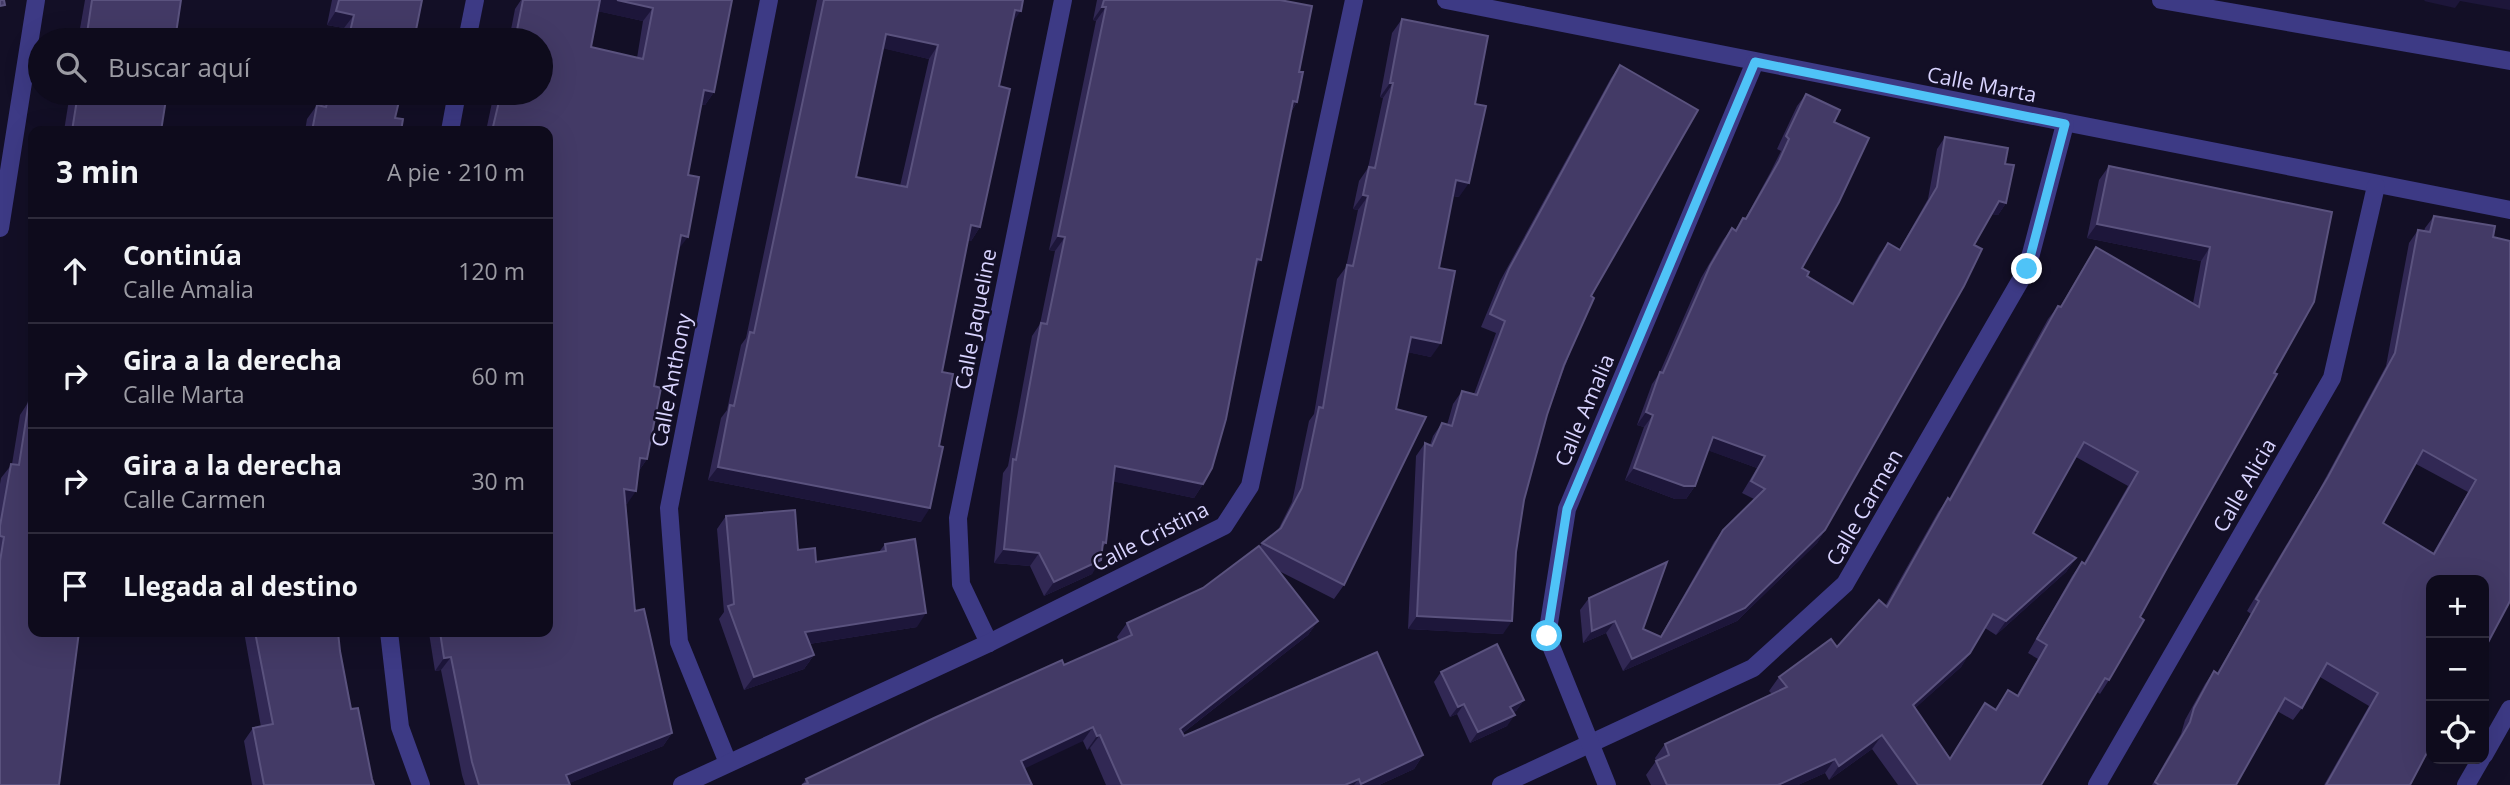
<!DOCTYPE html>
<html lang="es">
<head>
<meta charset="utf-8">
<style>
  body { margin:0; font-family:"Open Sans",sans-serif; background:#171425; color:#f1f3f6 }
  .controls { position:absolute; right:21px; bottom:21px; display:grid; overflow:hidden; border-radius:14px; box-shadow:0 7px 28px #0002 }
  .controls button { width:63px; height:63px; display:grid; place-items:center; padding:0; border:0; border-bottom:2px solid #2e2b3b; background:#0e0b1c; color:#f1f3f6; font:35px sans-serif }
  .stop { position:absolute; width:21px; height:21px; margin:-16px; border:5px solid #4fc3f7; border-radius:50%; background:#fff }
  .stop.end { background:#4fc3f7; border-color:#fff; box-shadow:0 2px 7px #0008 }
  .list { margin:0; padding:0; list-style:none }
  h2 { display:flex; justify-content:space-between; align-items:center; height:91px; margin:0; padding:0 28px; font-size:30px }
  h2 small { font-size:23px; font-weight:400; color:#9b9ba3 }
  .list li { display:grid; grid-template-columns:46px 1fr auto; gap:21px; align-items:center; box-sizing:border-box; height:105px; padding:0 28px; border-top:2px solid #2e2b3b }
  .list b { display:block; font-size:26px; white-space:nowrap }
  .list p { margin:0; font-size:23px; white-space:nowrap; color:#9b9ba3 }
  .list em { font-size:23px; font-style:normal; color:#9b9ba3 }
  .icon { flex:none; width:38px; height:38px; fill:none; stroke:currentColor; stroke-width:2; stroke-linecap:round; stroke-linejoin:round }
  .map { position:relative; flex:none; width:2510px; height:785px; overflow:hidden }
  .search { position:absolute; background:#0e0b1c; box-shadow:0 7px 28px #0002; left:28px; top:28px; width:525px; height:77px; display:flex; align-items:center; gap:18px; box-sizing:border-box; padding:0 24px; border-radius:38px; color:#9b9ba3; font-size:26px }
  .panel { position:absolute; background:#0e0b1c; box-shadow:0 7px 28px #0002; left:28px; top:126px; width:525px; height:511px; border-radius:14px }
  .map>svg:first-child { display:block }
</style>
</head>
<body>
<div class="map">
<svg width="2510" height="785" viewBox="0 0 2510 785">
  <rect width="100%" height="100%" fill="#130f26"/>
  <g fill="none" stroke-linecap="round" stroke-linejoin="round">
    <g stroke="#3d3a85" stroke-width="18">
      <polyline points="1446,0 2510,210"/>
      <polyline points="2161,0 2510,61"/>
      <polyline points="467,40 475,0"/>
      <polyline points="450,131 457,93"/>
      <polyline points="0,228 36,0"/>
      <polyline points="389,632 400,727 421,785"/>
      <polyline points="989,643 961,584 958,518 1063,0"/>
      <polyline points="2484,755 2510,709"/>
      <polyline points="728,763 679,642 669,508 769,0"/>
      <polyline points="682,785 989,643 1224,526 1250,486 1354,0"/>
      <polyline points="1501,785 1753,668 1845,584 2027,269 2065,124"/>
      <polyline points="1607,785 1547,636 1567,509 1755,62"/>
      <polyline points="2097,785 2332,378 2376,186"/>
      <polyline points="2466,785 2481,759"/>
    </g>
  </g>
  <g fill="#312854" fill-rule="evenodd">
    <polygon points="85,0 181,0 175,40 78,40"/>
    <polygon points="332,0 422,0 414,40 342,40 344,28 327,25"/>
    <path d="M521 0H732L714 92 705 105H701L688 175 679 249 654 386 647 459 638 472 627 504H626L635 611 672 733 663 746 569 783 570 785H465L462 775 441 670 435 671 429 633 425 634 424 632H548V131H486L494 93H541V40H509L515 9ZM598 11 643 21 637 58 591 47Z"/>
    <path d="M817 0H1023L1012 23 999 86 980 227 971 241 968 240 942 372 921 522 708 480 721 418 727 410 741 345 746 338ZM883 48 929 59 900 186 856 177Z"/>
    <polygon points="1097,0 1280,0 1299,72 1297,102 1291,112 1255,270 1203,484 1194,498 1113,481 1106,543 1102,548 1092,574 1044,596 1030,566 994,563 1003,473 1008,466 1032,336 1040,324 1055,251 1049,250 1096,21 1093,20"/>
    <polygon points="1402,19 1475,104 1459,197 1453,196 1439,268 1431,357 1408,352 1344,585 1334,599 1279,571 1318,621 1308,635 1183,733 1184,736 1423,755 1414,769 1379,785 1106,785 1090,748 1087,750 1083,741 802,785 806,779 1119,641 1117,637 1127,623 1203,588 1260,546 1262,543 1277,532 1292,502 1309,421 1314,414 1337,279 1346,267 1358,210 1353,209 1359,181 1368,168 1383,98 1380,97 1392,33"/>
    <polygon points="1620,65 1591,296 1547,415 1524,500 1503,634 1408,629 1416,456 1425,443 1430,445 1433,436 1442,423 1447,425 1453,404 1462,391 1474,394 1496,333 1481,327 1500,281 1611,78"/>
    <polygon points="70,93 167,93 161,131 64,131"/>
    <polygon points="324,93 401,93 395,118 401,131 305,131 307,119 317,105 321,106"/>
    <polygon points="1806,94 1834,122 1802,268 1807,276 1852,303 1879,255 1888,243 1899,250 1928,199 1937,149 1945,137 2005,164 2006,203 1998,215 1992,214 1974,245 1825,530 1817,543 1737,621 1623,671 1606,633 1583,643 1580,610 1589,598 1643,629 1660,637 1714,542 1723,530 1754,499 1742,493 1757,468 1708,450 1695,486 1686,499 1675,499 1625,480 1644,427 1637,425 1652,384 1659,374 1701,278 1723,240 1732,228 1735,230 1743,218 1745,219 1770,173 1781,151 1777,149 1797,106"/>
    <path d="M2109 166 2332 212 2274 373 2167 568 2140 617 2109 680 2100 694 2097 692 2041 785H1898L1872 749 1829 780 1825 773 1798 785H1651L1646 775 1656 761 1655 758 1665 744 1772 694 1769 691 1779 677 1837 647 1885 606 1938 512 1948 498 1949 499 2048 319 2058 306 2060 307 2087 261 2096 247 2193 303 2201 261 2087 238 2099 180ZM2076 457 2128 486 2084 563 2082 562 2072 576 2028 653 2038 659 2017 695 2008 690 1995 709 1985 703 1950 758 1915 708 1961 667 1985 628 1996 635 2066 572 2076 558 2033 533Z"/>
    <path d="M2434 216 2493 237 2484 580 2410 785H2324L2369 706 2320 677 2302 708 2293 720 2277 711 2236 785H2152L2181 734 2185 720 2205 684 2214 671 2217 673 2251 614 2247 611 2319 490 2386 366 2409 243 2418 230 2424 231 2425 228ZM2416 464 2468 492 2433 553 2383 523Z"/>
    <polygon points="29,401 0,785 0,484 1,478 12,464 20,415"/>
    <polygon points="726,516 798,550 816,562 879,552 885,544 917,627 809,644 814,655 804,669 744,690 719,619 724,612 717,529"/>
    <polygon points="244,632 338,632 340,651 351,709 374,785 252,785 244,741 253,728 261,727"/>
    <polygon points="1441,672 1524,700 1516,711 1513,712 1507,726 1470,743 1457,714 1450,717 1434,682"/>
  </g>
  <g fill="#1d163a">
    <polygon points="599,0 617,0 653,8 643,21 592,10"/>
    <polygon points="2425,0 2510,0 2510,10 2460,1 2455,8 2424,1"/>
    <polygon points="1102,7 1106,7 1096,21 1093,20"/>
    <polygon points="1015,10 1021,11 1011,24"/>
    <polygon points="336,11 354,15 344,28 327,25"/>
    <polygon points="886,34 938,45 929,59 877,47"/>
    <polygon points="1390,83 1393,83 1383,98 1380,97"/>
    <polygon points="704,90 714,92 705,105 695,104"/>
    <polygon points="1293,101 1297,102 1288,115"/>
    <polygon points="1456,180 1469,183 1459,197 1446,194"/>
    <polygon points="1363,195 1368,196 1358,210 1353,209"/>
    <polygon points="1999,201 2006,203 1998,215 1991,214"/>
    <polygon points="2097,224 2210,247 2201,261 2087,238"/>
    <polygon points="971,225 980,227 971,241 962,239"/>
    <polygon points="681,235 688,237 678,250"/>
    <polygon points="1058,236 1065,237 1055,251 1049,250"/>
    <polygon points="1257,259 1261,260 1252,274"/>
    <polygon points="1411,337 1441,343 1431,357 1401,351"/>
    <polygon points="1646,412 1653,415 1644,427 1637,425"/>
    <polygon points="1713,437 1765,456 1757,468 1704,449"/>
    <polygon points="640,458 647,459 638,472"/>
    <polygon points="1115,466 1203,484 1194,498 1106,480"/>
    <polygon points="718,467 930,508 921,522 708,480"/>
    <polygon points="1634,468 1695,486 1686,499 1675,499 1625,480"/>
    <polygon points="624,489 636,491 627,504 615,502"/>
    <polygon points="1825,530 1817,543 1737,621 1623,671 1632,659"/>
    <polygon points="1004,549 1039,553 1030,566 994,563"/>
    <polygon points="2076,558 2066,572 1996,635 2006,621"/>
    <polygon points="1101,560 1092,574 1044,596 1054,582"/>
    <polygon points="926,613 917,627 796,646 805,632"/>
    <polygon points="1417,616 1512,621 1503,634 1408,629"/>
    <polygon points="1318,621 1308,635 1170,743 1180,729"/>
    <polygon points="1615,621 1606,633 1583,643 1592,631"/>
    <polygon points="1970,653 1961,667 1903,719 1913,705"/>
    <polygon points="814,655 804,669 744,690 754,677"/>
    <polygon points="451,657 441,670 435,671 444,658"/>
    <polygon points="1524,700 1516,711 1503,717 1510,707"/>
    <polygon points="1464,704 1457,714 1450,717 1458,707"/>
    <polygon points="1515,715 1507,726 1470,743 1478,732"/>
    <polygon points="1093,727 1083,741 1011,775 1021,761"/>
    <polygon points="672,733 663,746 565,785 566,775"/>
    <polygon points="1100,735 1090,748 1087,750 1097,736"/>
    <polygon points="1882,735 1872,749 1829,780 1839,766"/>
    <polygon points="1423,755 1414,769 1379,785 1360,785"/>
    <polygon points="1835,759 1825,773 1798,785 1778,785"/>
    <polygon points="1359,779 1354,785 1345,785"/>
  </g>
  <g fill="#433a66" stroke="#5a527e" stroke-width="2" fill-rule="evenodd">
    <polygon points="0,0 4,0 5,5 0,6"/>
    <polygon points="92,0 181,0 175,40 86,40"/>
    <polygon points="339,0 422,0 414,40 348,40 354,15 336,11"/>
    <polygon points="523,0 600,0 591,47 643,59 653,8 617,0 732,0 714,92 704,90 688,175 699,177 688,237 681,235 654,386 661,388 647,459 640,458 636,491 624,489 635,611 644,609 672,733 566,775 570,785 479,785 472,762 451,657 444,658 440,632 548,632 548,131 492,131 501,93 541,93 541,40 515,40"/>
    <path d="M824 0H1023L1021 11 1015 10 999 86 1010 89 980 227 971 225 942 372 953 374 939 446 943 447 930 508 718 467 730 405 734 406 750 332 754 333ZM886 34 938 45 907 187 856 177Z"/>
    <polygon points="1104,0 1280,0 1312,6 1299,72 1303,72 1297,102 1293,101 1261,260 1257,259 1226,419 1212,468 1203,484 1115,466 1106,543 1103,542 1101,560 1054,582 1039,553 1004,549 1013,459 1016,460 1041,323 1047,324 1065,237 1058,236 1106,7 1102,7"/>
    <polygon points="1402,19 1488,36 1475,104 1486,106 1469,183 1456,180 1439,268 1455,271 1441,343 1411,337 1396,409 1426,417 1344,585 1262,543 1281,528 1302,488 1319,407 1323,408 1347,265 1353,266 1368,196 1363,195 1369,167 1375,168 1393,83 1390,83"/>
    <polygon points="1620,65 1698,110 1591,296 1594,298 1564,365 1547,415 1524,500 1516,552 1512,621 1417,616 1425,443 1432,446 1442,423 1452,426 1462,391 1477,395 1505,321 1490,314 1509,269"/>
    <polygon points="78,93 167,93 161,131 72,131"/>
    <polygon points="330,93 401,93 395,118 403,119 401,131 312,131 317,105 326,107"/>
    <polygon points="1806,94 1840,110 1834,122 1869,138 1839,202 1802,268 1809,272 1807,276 1853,304 1888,243 1900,250 1937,187 1945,137 2008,148 2005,164 2014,165 2006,203 1999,201 1974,245 1982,249 1964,286 1825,530 1745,608 1632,659 1615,621 1592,631 1589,598 1667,562 1643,629 1661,637 1723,530 1765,489 1751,481 1765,456 1713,437 1695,486 1684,486 1634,468 1653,415 1646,412 1660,372 1663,373 1710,266 1732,228 1736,231 1743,218 1746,219 1779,161 1789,139 1786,136"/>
    <path d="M2109 166 2332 212 2314 302 2274 373 2277 374 2167 568 2140 617 2144 620 2109 680 2105 678 2041 785H1918L1882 735 1839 766 1835 759 1778 785H1667L1656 761 1669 755 1665 744 1787 687 1779 677 1831 639 1837 647 1879 600 1887 607 1948 498 1950 500 2058 306 2061 307 2096 247 2199 307 2210 247 2097 224ZM2084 442 2138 472 2085 564 2082 562 2037 639 2047 645 2018 696 2008 690 1996 710 1985 703 1950 759 1913 705 1970 653 1993 614 2006 621 2076 558 2033 533Z"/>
    <path d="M2434 216 2495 226 2493 237 2510 241V601L2484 650V580H2431V745L2410 785H2326L2378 693 2327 663 2302 708 2285 698 2236 785H2159L2155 782 2190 722 2194 708 2214 671 2218 674 2259 601 2256 599 2328 477 2395 353 2418 230 2430 232ZM2423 450 2476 480 2434 554 2383 523Z"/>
    <polygon points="29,401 33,402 33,632 79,632 59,785 0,785 0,561 4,537 0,536 0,526 11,464 19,465"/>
    <polygon points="795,510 798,550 815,548 816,562 886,551 885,544 915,539 926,613 805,632 814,655 754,677 728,606 734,604 726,516"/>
    <polygon points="1259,546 1318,621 1180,729 1184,736 1377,652 1423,755 1361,784 1359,779 1345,785 1122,785 1100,735 1097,736 1093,727 1021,761 1032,785 802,785 808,783 806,779 934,718 1062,660 1064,665 1132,635 1127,623 1203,588"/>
    <polygon points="255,632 338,632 340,651 351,709 358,708 372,779 374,785 264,785 253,728 273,724"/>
    <polygon points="1497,644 1524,700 1510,707 1515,715 1478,732 1464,704 1458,707 1441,672"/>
  </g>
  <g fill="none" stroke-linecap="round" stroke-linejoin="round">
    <polyline stroke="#4fc3f7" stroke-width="9" points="1547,636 1567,509 1755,62 2065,124 2027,269"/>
  </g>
  <g text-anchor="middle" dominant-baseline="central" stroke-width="5" stroke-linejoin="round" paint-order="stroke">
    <g font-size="21" fill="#d9d4ff" stroke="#130f26">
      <text transform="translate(1982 84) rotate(11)">Calle Marta</text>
      <text transform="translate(975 319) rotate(-79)">Calle Jaqueline</text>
      <text transform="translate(671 380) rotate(-79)">Calle Anthony</text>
      <text transform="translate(1584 410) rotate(-67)">Calle Amalia</text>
      <text transform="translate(2244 485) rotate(-60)">Calle Alicia</text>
      <text transform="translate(1864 507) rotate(-60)">Calle Carmen</text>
      <text transform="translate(1150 536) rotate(-27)">Calle Cristina</text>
    </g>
  </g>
</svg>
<div class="controls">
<button>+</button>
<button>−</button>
<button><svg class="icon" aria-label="locate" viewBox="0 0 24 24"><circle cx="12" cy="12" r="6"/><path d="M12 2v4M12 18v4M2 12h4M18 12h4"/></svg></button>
</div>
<div class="stop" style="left:1547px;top:636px"></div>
<div class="stop end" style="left:2027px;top:269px"></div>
<div class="search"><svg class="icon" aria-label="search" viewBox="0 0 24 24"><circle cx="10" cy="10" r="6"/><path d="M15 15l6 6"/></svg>Buscar aquí</div>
<section class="panel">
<h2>3 min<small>A pie · 210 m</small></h2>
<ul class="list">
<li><svg class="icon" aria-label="ahead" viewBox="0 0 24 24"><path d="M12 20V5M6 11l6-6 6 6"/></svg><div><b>Continúa</b><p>Calle Amalia</p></div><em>120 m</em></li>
<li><svg class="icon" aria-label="right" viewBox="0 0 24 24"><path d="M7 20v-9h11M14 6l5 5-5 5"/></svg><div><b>Gira a la derecha</b><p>Calle Marta</p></div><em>60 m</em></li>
<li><svg class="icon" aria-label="right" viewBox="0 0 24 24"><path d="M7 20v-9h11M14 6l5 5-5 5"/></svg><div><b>Gira a la derecha</b><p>Calle Carmen</p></div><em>30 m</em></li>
<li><svg class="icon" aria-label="arrive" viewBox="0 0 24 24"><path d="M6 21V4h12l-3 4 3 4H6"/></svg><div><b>Llegada al destino</b></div></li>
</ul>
</section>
</div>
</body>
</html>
